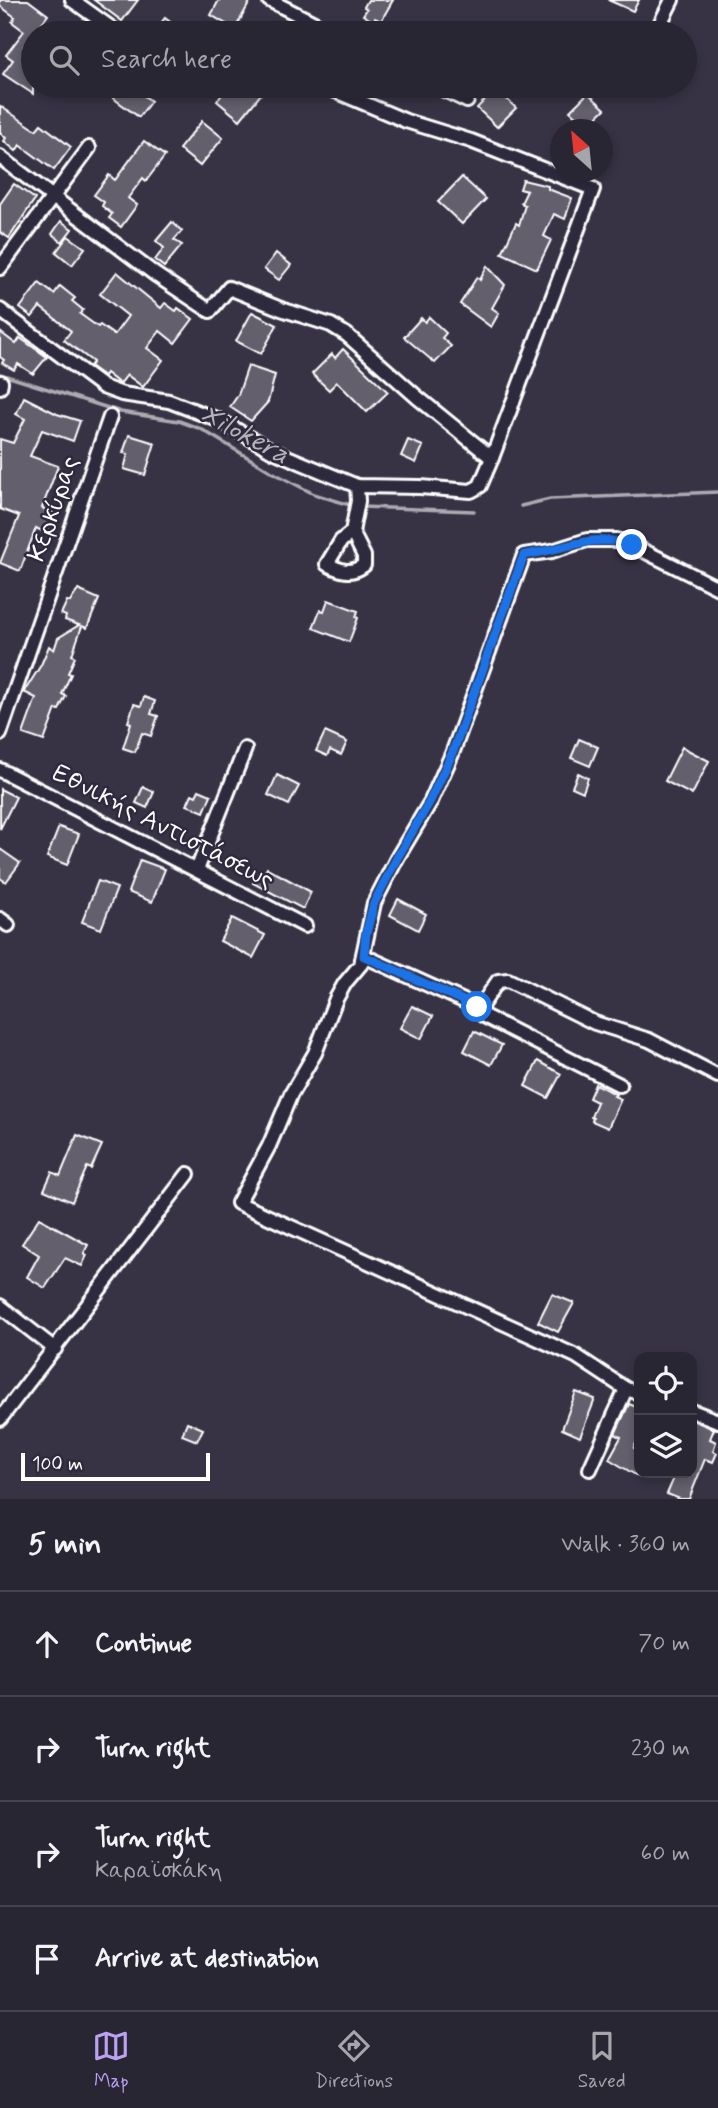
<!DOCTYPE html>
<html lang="en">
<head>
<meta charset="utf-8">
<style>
  body { margin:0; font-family:Mynerve,sans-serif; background:#353240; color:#f1f3f6 }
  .controls { position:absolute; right:21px; bottom:21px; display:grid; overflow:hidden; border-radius:14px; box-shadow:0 4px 10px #0003 }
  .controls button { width:63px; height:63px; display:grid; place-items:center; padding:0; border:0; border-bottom:2px solid #45434f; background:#292634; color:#f1f3f6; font:35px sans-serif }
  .compass { position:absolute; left:550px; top:119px; width:63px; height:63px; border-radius:50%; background:#292634; box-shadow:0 4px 10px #0003; rotate:333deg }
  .scale { position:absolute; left:21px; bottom:18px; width:189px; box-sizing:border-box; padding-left:7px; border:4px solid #fff; border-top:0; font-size:19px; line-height:24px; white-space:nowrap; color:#fff; -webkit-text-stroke:5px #2f2a3d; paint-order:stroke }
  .stop { position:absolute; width:21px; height:21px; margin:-16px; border:5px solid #1a73e8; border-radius:50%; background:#fff }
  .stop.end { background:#1a73e8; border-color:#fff; box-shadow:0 2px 7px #0008 }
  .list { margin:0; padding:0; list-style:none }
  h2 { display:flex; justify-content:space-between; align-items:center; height:91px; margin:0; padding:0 28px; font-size:30px }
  h2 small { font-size:23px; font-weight:400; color:#a5a5ac }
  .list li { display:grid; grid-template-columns:46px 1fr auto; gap:21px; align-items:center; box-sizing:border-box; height:105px; padding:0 28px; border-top:2px solid #45434f }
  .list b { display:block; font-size:26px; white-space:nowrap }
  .list p { margin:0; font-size:23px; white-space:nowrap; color:#a5a5ac }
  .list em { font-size:23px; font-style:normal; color:#a5a5ac }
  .icon { flex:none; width:38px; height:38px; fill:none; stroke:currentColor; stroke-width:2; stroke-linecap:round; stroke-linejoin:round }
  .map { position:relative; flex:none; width:718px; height:1499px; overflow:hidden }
  .search { position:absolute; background:#292634; box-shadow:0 4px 10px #0003; left:21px; right:21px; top:21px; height:77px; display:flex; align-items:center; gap:18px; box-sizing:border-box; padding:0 24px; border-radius:38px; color:#a5a5ac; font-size:26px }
  .sheet { height:511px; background:#292634 }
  nav { display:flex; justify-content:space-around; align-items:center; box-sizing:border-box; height:98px; border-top:2px solid #45434f; background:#292634; font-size:19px; color:#a5a5ac }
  nav a { display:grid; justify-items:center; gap:4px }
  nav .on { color:#bca0f2 }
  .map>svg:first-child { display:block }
</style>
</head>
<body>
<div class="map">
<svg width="718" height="1499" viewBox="0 0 718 1499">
  <rect width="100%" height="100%" fill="#373345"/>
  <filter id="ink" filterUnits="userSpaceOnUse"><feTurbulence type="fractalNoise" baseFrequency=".0143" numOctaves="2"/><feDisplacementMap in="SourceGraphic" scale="14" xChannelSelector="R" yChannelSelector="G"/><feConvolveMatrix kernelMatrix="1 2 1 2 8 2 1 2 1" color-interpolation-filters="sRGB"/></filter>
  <g filter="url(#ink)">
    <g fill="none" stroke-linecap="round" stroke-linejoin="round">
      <g stroke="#adabb2" stroke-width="3.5">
        <polyline points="0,374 121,412 179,421 201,429 272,472 314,494 353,506"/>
        <polyline points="521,506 550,499 718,492"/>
        <polyline points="361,507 474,511"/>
      </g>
    </g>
    <g fill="#635f6d" stroke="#fff" stroke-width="2">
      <polygon points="0,0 28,0 48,15 24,46 33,53 33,94 3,74 13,60 6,55 24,31 12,22 15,17 0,6"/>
      <polygon points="94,0 138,0 122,21"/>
      <polygon points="219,0 251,0 235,29 211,15"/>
      <polygon points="368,0 393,0 381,21 375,18 373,21 363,15 367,9 364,7"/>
      <polygon points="608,0 639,0 633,11"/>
      <polygon points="165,18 185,33 153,33"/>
      <polygon points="123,86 131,86 151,101 139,117 113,98"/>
      <polygon points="229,86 252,86 262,93 240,120 217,101"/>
      <polygon points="496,89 516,108 497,127 477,108"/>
      <polygon points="588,93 605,109 587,126 570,111"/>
      <polygon points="0,106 36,130 41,124 71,147 54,170 20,145 16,151 4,141 6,138 0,133"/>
      <polygon points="202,121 223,138 200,166 179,149"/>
      <polygon points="144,141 165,156 146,181 143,178 128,198 137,205 121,227 109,218 112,214 102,206 104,202 94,195 109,175 115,180"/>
      <polygon points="462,177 486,199 462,224 438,202"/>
      <polygon points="523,180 548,186 548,189 572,198 565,219 554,214 544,236 551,240 537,269 502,253 516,223 519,225 525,205 521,203 527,191 520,189"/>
      <polygon points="14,184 35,199 9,238 0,232 0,204"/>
      <polygon points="61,221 72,229 62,242 52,234"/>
      <polygon points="172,222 182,231 174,240 182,245 164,267 155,260 164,248 156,241"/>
      <polygon points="68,236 85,248 72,265 56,252"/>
      <polygon points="276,253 291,265 279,280 264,269"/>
      <polygon points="487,266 505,285 492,308 499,313 491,327 460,304 477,277 480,280"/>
      <polygon points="117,272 161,308 165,303 176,311 178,308 193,319 175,343 160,331 147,348 163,360 143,387 127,375 120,384 106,373 104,376 90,366 93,362 64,340 71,331 40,307 32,317 20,308 39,283 54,294 60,286 75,298 72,301 83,310 80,314 98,327 100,325 114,335 128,316 100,294"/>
      <polygon points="252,312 277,325 261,354 236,341"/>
      <polygon points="429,317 446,333 442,338 451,346 435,363 404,337 421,318 425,322"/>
      <polygon points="0,332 16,344 20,338 47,357 33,374 18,364 14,370 2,363 4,360 0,357"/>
      <polygon points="343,349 388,392 367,412 337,382 329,390 312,374 332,354 335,358"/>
      <polygon points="248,366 275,375 268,402 251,421 230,407 238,395"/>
      <polygon points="24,397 57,414 80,421 73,441 42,430 30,456 58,466 42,508 55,514 46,533 36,528 20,571 0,563 19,516 0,509 0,439 13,443 25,419 16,414"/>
      <polygon points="129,435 155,443 145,475 124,469 128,454 123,453"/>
      <polygon points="408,440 423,446 416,463 401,456"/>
      <polygon points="78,590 99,599 87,628 82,626 72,655 75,657 68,673 71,674 62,694 66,696 59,710 56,709 44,741 23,734 36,698 24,692 41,665 49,646 54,650 58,638 79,625 65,620 66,616 61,614 67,601 70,602"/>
      <polygon points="328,600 358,611 356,617 358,618 349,642 313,628 320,610 324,611"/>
      <polygon points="144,697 155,701 151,714 158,716 151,736 142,733 135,752 123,748 131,723 128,722 134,704 141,706"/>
      <polygon points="325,732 347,742 341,755 330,750 327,756 316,751"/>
      <polygon points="579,739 598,747 590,766 571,758"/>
      <polygon points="682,747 709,761 692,795 665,781"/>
      <polygon points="578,773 588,778 583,792 572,787"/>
      <polygon points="277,775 299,786 289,805 268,795"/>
      <polygon points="143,787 154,792 147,808 136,803"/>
      <polygon points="0,789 16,797 0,829"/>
      <polygon points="199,790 211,795 204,812 187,805 192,794 196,796"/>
      <polygon points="59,827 79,834 67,865 47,857"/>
      <polygon points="0,849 20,863 6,882 0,878"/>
      <polygon points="140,860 165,869 152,902 128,892"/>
      <polygon points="267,868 311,892 303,909 253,883 258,873 263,875"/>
      <polygon points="98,881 117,888 101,929 82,922"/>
      <polygon points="398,899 426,914 418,930 390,915"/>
      <polygon points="232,918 265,935 253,958 220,941"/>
      <polygon points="412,1006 433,1016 421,1039 400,1028"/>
      <polygon points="474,1031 502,1045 491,1065 464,1051"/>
      <polygon points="538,1061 561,1074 548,1098 525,1086"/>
      <polygon points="595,1084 616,1094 614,1096 621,1099 608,1128 592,1121 593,1118 591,1117 597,1102 589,1098"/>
      <polygon points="77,1135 102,1145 91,1169 87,1167 72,1202 44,1190 52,1172 60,1176"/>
      <polygon points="39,1218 88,1245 84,1253 87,1255 82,1266 65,1258 45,1288 27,1277 39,1255 22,1244"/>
      <polygon points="552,1294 574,1303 558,1332 538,1322"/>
      <polygon points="576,1392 595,1399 580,1437 562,1429"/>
      <polygon points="629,1404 639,1408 639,1437 634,1448 639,1450 639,1477 609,1459 621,1437 615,1434"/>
      <polygon points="692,1420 714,1429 710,1439 716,1442 713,1451 717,1453 713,1462 705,1459 689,1499 680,1499 667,1494 676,1473 692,1473"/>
      <polygon points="187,1422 203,1429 197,1441 182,1435"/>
    </g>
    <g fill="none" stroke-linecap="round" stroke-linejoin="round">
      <defs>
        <g id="minor">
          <polyline points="72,0 118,33"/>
          <polyline points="269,0 334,33"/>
          <polyline points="656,32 672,0"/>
          <polyline points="436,86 467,101"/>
          <polyline points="0,157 156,275 210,311 229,288 281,309 331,325 347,335 417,397 492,458"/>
          <polyline points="0,268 89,148"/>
          <polyline points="0,310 103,387 122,394 169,401 221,421 273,451 357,486 420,487 471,491 480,486 492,458 593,189 471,141 406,121 333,90"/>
          <polyline points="0,387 1,382"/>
          <path d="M352 532 364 556V565C351 575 340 571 327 564L341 541 352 532 358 501 357 486"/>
          <polyline points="0,734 110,417"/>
          <polyline points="0,770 305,926"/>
          <polyline points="197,870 245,749"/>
          <polyline points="0,919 8,925"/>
          <polyline points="364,956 477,1007 483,1003 498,981 508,980 595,1023 649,1040 718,1076"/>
          <polyline points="477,1007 484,1016 620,1085"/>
          <polyline points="0,1306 55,1349"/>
          <polyline points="639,1393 626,1389 576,1356 238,1203 269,1146 291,1094 315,1053 336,999 345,983 361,964 374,903 397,858 431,801 452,754 524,555 552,551 587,540 617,540 632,545 718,588"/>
          <polyline points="692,1411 718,1421"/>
          <polyline points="0,1419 188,1174"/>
          <polyline points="590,1469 626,1389"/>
        </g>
      </defs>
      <use href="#minor" stroke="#fff" stroke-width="18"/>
      <use href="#minor" stroke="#2f2a3d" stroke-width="12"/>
    </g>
  </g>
  <g fill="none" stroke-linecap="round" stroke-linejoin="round" filter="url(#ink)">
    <path stroke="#1a73e8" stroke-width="9" d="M477 1007 364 956 366 934 374 903 397 858 430 801 452 754 524 555C565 550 591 532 632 545"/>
  </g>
  <g text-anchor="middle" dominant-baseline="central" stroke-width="5" stroke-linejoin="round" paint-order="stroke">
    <g font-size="26" fill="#fff" stroke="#2f2a3d">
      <text transform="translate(54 509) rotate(-71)">Κερκύρας</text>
      <text transform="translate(163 827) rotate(27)">Εθνικής Αντιστάσεως</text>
    </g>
    <g font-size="28" font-style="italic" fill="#b4b2b9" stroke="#2f2a3d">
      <text transform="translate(245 435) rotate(28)">Xilokera</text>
    </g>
  </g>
</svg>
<div class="controls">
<button><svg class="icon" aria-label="locate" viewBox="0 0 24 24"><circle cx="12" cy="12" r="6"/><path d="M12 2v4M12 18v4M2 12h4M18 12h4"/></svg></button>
<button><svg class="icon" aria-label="layers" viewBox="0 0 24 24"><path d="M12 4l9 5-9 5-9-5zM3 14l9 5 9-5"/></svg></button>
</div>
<svg class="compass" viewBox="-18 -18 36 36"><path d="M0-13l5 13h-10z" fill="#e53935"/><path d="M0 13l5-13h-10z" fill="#a5a5ac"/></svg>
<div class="scale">100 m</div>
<div class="stop" style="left:477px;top:1007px"></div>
<div class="stop end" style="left:632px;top:545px"></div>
<div class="search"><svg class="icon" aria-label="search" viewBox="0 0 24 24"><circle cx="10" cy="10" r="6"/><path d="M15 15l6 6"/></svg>Search here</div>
</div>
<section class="sheet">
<h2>5 min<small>Walk · 360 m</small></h2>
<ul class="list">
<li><svg class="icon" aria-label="ahead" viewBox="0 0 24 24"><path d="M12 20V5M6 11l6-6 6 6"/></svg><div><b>Continue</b></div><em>70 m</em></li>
<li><svg class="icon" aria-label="right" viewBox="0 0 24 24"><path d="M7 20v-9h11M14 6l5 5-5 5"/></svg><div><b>Turn right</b></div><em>230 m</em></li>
<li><svg class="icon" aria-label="right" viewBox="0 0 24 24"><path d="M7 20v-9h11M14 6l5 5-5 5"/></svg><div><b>Turn right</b><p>Καραϊσκάκη</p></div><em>60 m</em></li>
<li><svg class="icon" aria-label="arrive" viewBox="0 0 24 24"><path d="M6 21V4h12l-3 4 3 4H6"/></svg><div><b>Arrive at destination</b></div></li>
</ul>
</section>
<nav>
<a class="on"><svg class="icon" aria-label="map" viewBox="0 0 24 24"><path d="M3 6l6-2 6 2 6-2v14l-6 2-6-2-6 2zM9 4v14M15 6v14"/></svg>Map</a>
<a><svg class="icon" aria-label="directions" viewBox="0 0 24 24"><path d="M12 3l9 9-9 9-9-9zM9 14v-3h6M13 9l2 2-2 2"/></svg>Directions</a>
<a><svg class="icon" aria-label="saved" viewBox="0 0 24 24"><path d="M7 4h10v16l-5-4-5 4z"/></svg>Saved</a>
</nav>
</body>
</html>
